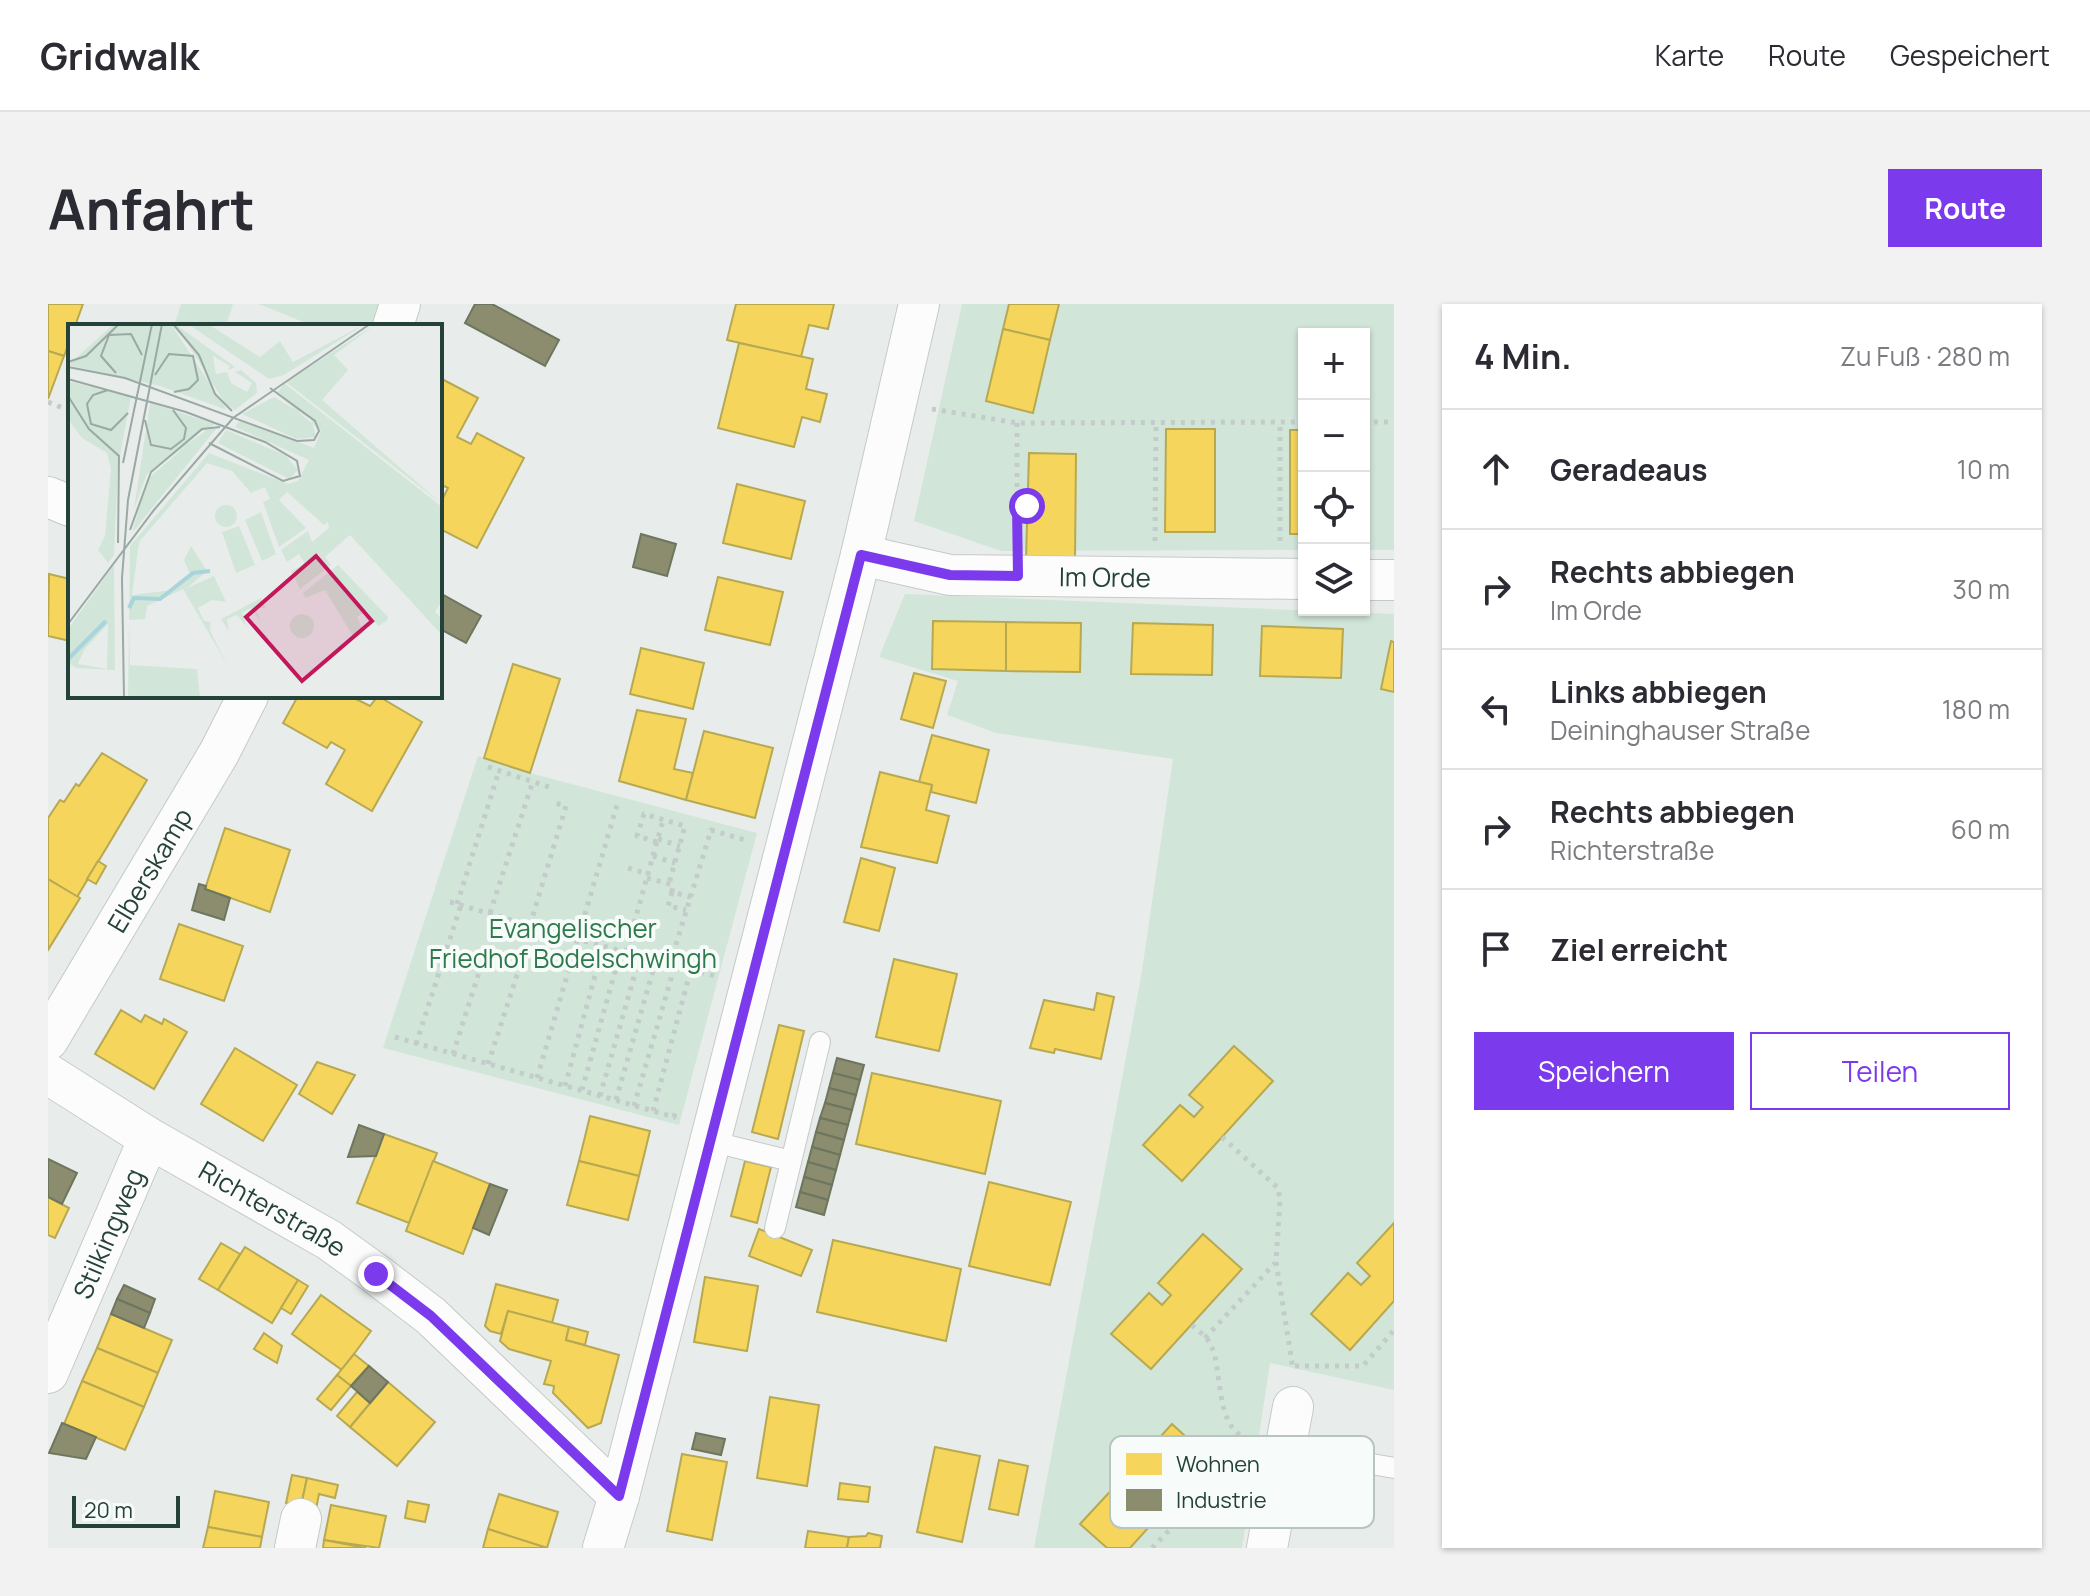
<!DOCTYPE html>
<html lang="de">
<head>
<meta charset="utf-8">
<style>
  body { margin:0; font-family:Manrope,sans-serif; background:#f2f2f3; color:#2b2b33 }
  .controls { position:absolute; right:24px; top:24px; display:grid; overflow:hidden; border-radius:0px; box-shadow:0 2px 6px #0004 }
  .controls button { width:72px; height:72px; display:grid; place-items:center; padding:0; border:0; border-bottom:2px solid #e1e1e2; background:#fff; color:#2b2b33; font:40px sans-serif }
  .scale { position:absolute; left:24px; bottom:20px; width:108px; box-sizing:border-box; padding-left:8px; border:4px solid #24423a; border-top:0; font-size:22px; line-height:28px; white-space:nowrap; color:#24423a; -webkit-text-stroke:6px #f7fbf9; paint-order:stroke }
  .stop { position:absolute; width:24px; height:24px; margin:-18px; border:6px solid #7c3aed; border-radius:50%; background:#fff }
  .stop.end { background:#7c3aed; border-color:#fff; box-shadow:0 2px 8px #0008 }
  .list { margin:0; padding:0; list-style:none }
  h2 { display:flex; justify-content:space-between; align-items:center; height:104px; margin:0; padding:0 32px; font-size:34px }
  h2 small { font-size:26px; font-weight:400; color:#7c7c81 }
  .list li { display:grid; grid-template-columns:52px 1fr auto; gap:24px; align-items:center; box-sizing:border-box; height:120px; padding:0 32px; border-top:2px solid #e1e1e2 }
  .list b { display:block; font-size:30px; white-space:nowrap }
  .list p { margin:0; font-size:26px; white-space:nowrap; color:#7c7c81 }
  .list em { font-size:26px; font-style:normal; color:#7c7c81 }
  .actions { display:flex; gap:16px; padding:24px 32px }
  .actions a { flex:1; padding:18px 0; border:2px solid #7c3aed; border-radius:0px; text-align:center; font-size:28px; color:#7c3aed }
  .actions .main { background:#7c3aed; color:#fff }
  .icon { flex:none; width:44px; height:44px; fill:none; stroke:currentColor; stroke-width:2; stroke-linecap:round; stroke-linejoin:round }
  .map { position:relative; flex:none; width:1346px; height:1244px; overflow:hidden; border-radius:0px }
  header { display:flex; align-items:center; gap:48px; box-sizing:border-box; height:112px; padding:0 40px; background:#fff; border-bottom:2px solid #e1e1e2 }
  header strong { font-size:38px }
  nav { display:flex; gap:44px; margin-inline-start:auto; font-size:28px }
  .intro { display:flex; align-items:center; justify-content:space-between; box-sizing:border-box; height:192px; padding:0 48px }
  h1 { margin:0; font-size:56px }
  .button { padding:20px 36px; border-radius:0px; background:#7c3aed; color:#fff; font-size:28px; font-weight:700 }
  main { display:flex; gap:48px; padding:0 48px }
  aside { flex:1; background:#fff; border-radius:0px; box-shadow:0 2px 6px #0004 }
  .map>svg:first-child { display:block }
</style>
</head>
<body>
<header>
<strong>Gridwalk</strong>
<nav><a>Karte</a><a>Route</a><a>Gespeichert</a></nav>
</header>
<div class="intro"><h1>Anfahrt</h1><a class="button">Route</a></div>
<main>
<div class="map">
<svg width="1346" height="1244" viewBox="0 0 1346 1244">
  <rect width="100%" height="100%" fill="#e8edeb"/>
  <g fill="#d1e6d8">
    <polygon points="133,0 185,0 178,22 126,22"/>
    <polygon points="211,0 330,0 324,22 265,22"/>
    <polygon points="914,0 1346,0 1346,246 1316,246 1316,30 1256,30 1256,246 953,247 866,217"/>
    <polygon points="857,290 1346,310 1346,1086 1222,1059 1194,1244 986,1244 1093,673 1125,455 948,429 899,411 910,377 831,353"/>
    <polygon points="430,452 482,469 709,529 631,821 335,744"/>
  </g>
  <g fill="#f6d55c" stroke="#b7a952" stroke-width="2">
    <polygon points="0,0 35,0 27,22 22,22 22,36 16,52 0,47"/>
    <polygon points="688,0 786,0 780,25 761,21 753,53 679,36"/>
    <polygon points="961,0 1011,0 1002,36 955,25"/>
    <polygon points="955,25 1002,36 985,109 938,97"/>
    <polygon points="691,39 765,55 758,85 779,90 772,118 754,113 746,143 670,124"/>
    <polygon points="0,47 16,52 0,95"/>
    <polygon points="392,74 430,94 409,133 423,140 429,129 476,154 429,244 392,225 392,200 400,184 392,180"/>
    <polygon points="1118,125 1167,125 1167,228 1117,228"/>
    <rect x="1242" y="126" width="14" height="104"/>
    <polygon points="981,149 1028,150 1027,255 978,255"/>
    <polygon points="689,180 757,197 743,255 675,239"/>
    <polygon points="1,270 22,275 22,337 0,332"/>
    <polygon points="670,273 735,288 722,341 657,326"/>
    <polygon points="885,317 958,318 958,367 884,365"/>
    <polygon points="958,318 1033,319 1032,368 958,367"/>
    <polygon points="1085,319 1165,321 1164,371 1083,370"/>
    <polygon points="1214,322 1295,325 1293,374 1212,372"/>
    <polygon points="1343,337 1346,338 1346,388 1333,385"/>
    <polygon points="593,344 656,359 645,405 582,390"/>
    <polygon points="465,360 512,375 482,469 436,454"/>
    <polygon points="866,369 898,377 885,424 853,415"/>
    <polygon points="250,392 310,392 308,395 322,402 330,392 374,418 324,507 278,480 297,446 283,438 279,444 235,419"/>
    <polygon points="589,406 638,415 626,465 645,469 638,496 571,477"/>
    <polygon points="656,427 725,444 707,514 638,496"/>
    <polygon points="884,431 941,446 928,499 883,488 884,481 871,478"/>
    <polygon points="54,449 99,476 29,593 0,575 0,514 12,496 16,498 28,480 31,482"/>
    <polygon points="832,468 884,481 878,506 901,512 889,559 813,543"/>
    <polygon points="177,524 242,546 222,608 157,585"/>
    <polygon points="813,554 847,564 831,627 796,618"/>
    <polygon points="50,557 58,562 48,580 39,575"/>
    <polygon points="0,575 32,594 0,646"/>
    <polygon points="131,620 195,642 176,697 112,675"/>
    <polygon points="846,655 909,670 891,747 828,733"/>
    <polygon points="1049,689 1066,693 1053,755 1007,745 1006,749 982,744 996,696 1046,706"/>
    <polygon points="73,706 93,718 97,711 114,720 116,715 139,728 106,785 47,750"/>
    <polygon points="731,721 756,727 730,835 704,828"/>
    <polygon points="1186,742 1225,777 1134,877 1095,841 1132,801 1146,813 1155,803 1141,791"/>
    <polygon points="187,744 249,781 215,837 153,800"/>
    <polygon points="269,758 307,771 284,810 251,790"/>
    <polygon points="824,769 953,797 937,870 808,840"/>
    <polygon points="542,812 602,827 591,872 531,857"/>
    <polygon points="336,830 389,849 361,919 309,899"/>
    <polygon points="385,857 442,880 415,950 358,927"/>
    <polygon points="531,857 591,872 580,916 519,901"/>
    <polygon points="697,857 723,863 709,919 683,912"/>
    <polygon points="941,878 1023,898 1002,981 921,962"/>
    <polygon points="0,893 21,904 7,934 0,931"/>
    <polygon points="1346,919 1346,997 1302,1046 1263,1010 1300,969 1313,981 1322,972 1309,959"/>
    <polygon points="711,925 764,946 753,972 701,952"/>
    <polygon points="1155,930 1194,965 1103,1065 1063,1030 1101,989 1114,1001 1123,991 1110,979"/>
    <polygon points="785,936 913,965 898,1037 769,1008"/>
    <polygon points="173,939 192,950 170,986 151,975"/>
    <polygon points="197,943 250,976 224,1019 170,986"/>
    <polygon points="657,973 710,982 699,1047 646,1038"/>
    <polygon points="250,976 260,982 243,1010 233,1004"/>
    <polygon points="448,980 510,996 504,1019 460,1007 453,1030 442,1027 437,1022"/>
    <polygon points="273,991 323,1027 294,1066 244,1030"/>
    <polygon points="460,1007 521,1023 518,1036 571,1051 553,1119 540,1124 505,1089 506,1082 496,1080 503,1057 461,1045 452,1037"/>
    <polygon points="63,1010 124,1036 110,1069 49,1044"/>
    <polygon points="521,1023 540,1028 537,1041 518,1036"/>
    <polygon points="216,1029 234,1042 229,1059 206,1045"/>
    <polygon points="49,1044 110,1069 96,1103 34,1077"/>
    <polygon points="306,1050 321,1062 303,1082 289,1071"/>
    <polygon points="289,1071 303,1082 283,1106 269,1095"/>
    <polygon points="34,1077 96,1103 77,1146 16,1120"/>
    <polygon points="340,1078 387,1118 349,1162 302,1123"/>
    <polygon points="309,1088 322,1099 302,1123 289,1112"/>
    <polygon points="722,1093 771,1101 759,1182 709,1174"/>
    <polygon points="1124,1120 1162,1155 1082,1244 1059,1244 1032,1220 1070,1179 1083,1191 1092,1181 1079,1169"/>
    <polygon points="887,1143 932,1152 914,1238 869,1228"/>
    <polygon points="634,1150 679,1158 664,1236 619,1227"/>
    <polygon points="951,1156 980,1162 970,1211 941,1205"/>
    <polygon points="244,1171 259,1174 253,1202 238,1199"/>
    <polygon points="259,1174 290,1181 287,1194 271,1190 268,1205 253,1202"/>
    <polygon points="792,1179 822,1183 820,1198 790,1195"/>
    <polygon points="167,1187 221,1198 214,1233 160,1223"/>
    <polygon points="451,1190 510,1208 499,1244 440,1225"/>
    <polygon points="360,1197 381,1201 377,1218 357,1214"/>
    <polygon points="283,1201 338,1212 331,1244 276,1236"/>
    <polygon points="160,1223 214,1233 212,1244 155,1244"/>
    <polygon points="440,1225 499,1244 435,1244"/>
    <polygon points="760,1227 801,1233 799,1244 757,1244"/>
    <polygon points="820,1229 834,1232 832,1244 799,1244 801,1233 818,1232"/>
    <polygon points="276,1236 318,1244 275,1244"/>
  </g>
  <g fill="#8c8c6e" stroke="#6d765e" stroke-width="2">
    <polygon points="427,0 444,0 511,36 497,62 417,19"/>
    <polygon points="593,230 628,240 619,272 585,263"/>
    <polygon points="392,289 433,312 418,339 392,325"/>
    <polygon points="151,580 158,582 157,585 182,594 176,616 144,606"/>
    <polygon points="789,754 816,761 812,776 785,769"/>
    <polygon points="785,769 812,776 808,791 781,784"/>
    <polygon points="781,784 808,791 804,806 777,799"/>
    <polygon points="777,799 804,806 800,821 772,814"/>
    <polygon points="772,814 800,821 796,836 768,828"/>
    <polygon points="311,821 336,830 328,852 300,853"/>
    <polygon points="768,828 796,836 792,851 764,843"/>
    <polygon points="764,843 792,851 788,866 760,858"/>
    <polygon points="0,855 29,869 14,900 0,893"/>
    <polygon points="760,858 788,866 784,881 756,873"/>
    <polygon points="756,873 784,881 780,896 752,888"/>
    <polygon points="442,880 459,886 441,931 425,924"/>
    <polygon points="752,888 780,896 776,911 748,903"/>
    <polygon points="76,981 107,995 102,1009 69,995"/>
    <polygon points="69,995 102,1009 96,1024 63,1010"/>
    <polygon points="321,1062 340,1078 322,1099 303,1082"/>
    <polygon points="14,1119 48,1133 38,1155 1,1149"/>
    <polygon points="648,1129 677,1135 673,1151 644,1145"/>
  </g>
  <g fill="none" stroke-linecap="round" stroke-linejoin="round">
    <defs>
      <g id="lane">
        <polyline points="662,837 743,857"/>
        <polyline points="727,924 772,738"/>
        <polyline points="1238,1145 1346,1164"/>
      </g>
      <g id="street">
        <polyline points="345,22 352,0"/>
        <polyline points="0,193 22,202"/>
        <path id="s1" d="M813 251 902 271 1256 275"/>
        <polyline points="1316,276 1346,276"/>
        <path id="s2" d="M0 736 171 449 200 392"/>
        <path id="s3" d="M0 770 101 834 281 936 328 970 383 1012 571 1192"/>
        <path id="s4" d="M0 1069 101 834"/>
        <polyline points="247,1244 253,1215"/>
        <polyline points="555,1244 571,1192 813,251 871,0"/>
        <polyline points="1219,1244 1245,1103"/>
      </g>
    </defs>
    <use href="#lane" stroke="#c5cac8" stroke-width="22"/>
    <use href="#street" stroke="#c5cac8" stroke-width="42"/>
    <g stroke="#c3ccca" stroke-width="5" stroke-dasharray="4 6" stroke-linecap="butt">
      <polyline points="0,98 22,107"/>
      <polyline points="884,105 969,119 1256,118"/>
      <polyline points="1316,118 1346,118"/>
      <polyline points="969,119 969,234"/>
      <polyline points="1107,237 1108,118"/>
      <polyline points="1232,237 1232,118"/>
      <polyline points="440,463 501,483"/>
      <polyline points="610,535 632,542"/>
      <polyline points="609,538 589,532 596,510 637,522 621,580"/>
      <polyline points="605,552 627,559"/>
      <polyline points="580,564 600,570"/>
      <polyline points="599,574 625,581 624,588 643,593"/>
      <polyline points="624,588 620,602 638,606"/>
      <polyline points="402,598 529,635 667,672"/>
      <polyline points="409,600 451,467"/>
      <polyline points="442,609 485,477"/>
      <polyline points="482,621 518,502 503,498"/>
      <polyline points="578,648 615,516"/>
      <polyline points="622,660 663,526 697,536 696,540"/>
      <polyline points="347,733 626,813 627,809"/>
      <polyline points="368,740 413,601"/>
      <polyline points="405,750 449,612"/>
      <polyline points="440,760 485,622"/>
      <polyline points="489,774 569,501"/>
      <polyline points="517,782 555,642"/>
      <polyline points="534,786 573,646"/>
      <polyline points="552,792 592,652"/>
      <polyline points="568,796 608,656"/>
      <polyline points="586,802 627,661"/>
      <polyline points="605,807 643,665"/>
      <polyline points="1174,833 1230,884 1232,896 1228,958 1245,1065"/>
      <path d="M1144 1021C1149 1026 1158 1032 1162 1039 1176 1065 1165 1125 1201 1135"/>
      <polyline points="1157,1034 1227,959"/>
      <polyline points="1247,1062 1315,1062 1346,1026"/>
      <polyline points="1119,1203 1132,1215"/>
      <polyline points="1104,1244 1162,1184 1158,1174 1193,1132"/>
    </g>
    <use href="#lane" stroke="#fcfcfc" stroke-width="20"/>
    <use href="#street" stroke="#fcfcfc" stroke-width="40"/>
  </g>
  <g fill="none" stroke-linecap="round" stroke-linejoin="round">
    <polyline stroke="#7c3aed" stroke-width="10" points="328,970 383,1012 571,1192 813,251 902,271 970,272 969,202 979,202"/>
  </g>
  <g text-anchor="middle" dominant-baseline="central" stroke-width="8" stroke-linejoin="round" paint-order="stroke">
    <g font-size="26" fill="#24423a" stroke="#f7fbf9">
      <text stroke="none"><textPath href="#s1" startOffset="246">Im Orde</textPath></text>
      <text stroke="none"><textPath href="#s2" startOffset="198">Elberskamp</textPath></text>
      <text stroke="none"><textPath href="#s3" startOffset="262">Richterstraße</textPath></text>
      <text stroke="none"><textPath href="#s4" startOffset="152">Stilkingweg</textPath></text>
    </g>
    <g font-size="26" fill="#2d7a4b" stroke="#f7fbf9">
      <text x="525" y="624">Evangelischer<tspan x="525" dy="30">Friedhof Bodelschwingh</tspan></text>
    </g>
  </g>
  <g transform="translate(20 20)">
    <rect width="374" height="374" fill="#e8edeb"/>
    <path d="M46 0H103L159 86 92 62 0 41ZM107 0 167 43 160 46 162 42 145 32 148 50 159 48 163 59 179 68 184 59 167 48 173 46 188 59 189 69 167 86 157 79ZM120 0H140L192 33 212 17 225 38 297 0 216 51 201 55ZM308 0 266 31 280 46 254 76 374 180 218 58ZM0 57 63 73 50 142 46 231 40 239 30 226 37 212 43 145 39 129 14 114 0 95ZM216 59 374 183V277L367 288 374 295V311L282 211 257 233 263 241 232 265 223 247 237 240 231 230 219 238 213 226 240 207 244 218 261 204 260 198 256 201 219 168 211 176 238 204 211 223 195 178 202 175 197 163 183 169 164 147 139 139 71 218 64 271 104 266 122 250 116 236 123 222 139 247 119 264 146 252 158 278 144 276 130 284 136 297 143 298 142 307 160 342 115 265 79 282 77 295 61 296 62 341 129 345 132 374H60L62 222 141 129 220 160 230 157 241 136 167 103 172 96 246 124 253 107 209 70ZM206 73 243 95 248 113 229 115 174 90ZM82 79 147 100 79 150 66 185ZM149 104 143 111 64 209 79 156 134 107ZM158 106 217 131 230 146 221 155 150 119ZM147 192a11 11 0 1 1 22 0a11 11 0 1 1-22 0ZM193 188 208 230 194 237 177 196ZM171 202 187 241 168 249 154 208ZM46 241 47 346 9 344 0 339V305ZM40 300 39 345 10 340 16 326ZM270 241 320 293 319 297 310 302 299 287 289 293 296 309 286 314 257 266 237 274 235 269ZM193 274 198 284H187L193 298 183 284 174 289 179 303 169 291 159 295 161 307 153 295ZM222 302a12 12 0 1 1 24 0a12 12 0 1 1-24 0Z" fill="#d1e6d8" fill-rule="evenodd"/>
    <path fill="none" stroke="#a9d4db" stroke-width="4" d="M61 284 66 274 92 275 125 249 142 247M0 335 38 297"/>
    <path fill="none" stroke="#9aa9a4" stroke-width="2" d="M105 0 131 31 147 70 164 87M0 38 18 32 51 0M0 43 57 54 229 117 246 116 251 107 247 97 202 64M48 49 33 32 41 11 63 10 74 31M87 51 101 30 125 32 130 56 121 65 106 68M0 55 118 88 197 118 229 137 232 152 215 157 141 119M40 66 25 71 19 80 23 100 43 106 60 89M0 72 21 105 51 132 50 219M77 96 83 121 103 125 116 115 118 104 105 86M55 139 84 0M62 206 83 148 134 105 152 103M0 300 86 186 165 94 302 0M56 374 54 254 60 176 94 0"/>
    <path fill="#c2185b" fill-opacity="0.15" stroke="#c2185b" stroke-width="4" d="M248 232 304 297 234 357 178 293Z"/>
    <rect width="374" height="374" fill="none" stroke="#24423a" stroke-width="4"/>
  </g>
  <rect x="1062" y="1132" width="264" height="92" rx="12" fill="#f7fbf9" stroke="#b8c4c0" stroke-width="2"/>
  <rect x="1078" y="1149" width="36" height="22" fill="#f6d55c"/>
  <rect x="1078" y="1185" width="36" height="22" fill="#8c8c6e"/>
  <g font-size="22" fill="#24423a">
    <text x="1128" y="1168">Wohnen</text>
    <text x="1128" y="1204">Industrie</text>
  </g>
</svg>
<div class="controls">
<button>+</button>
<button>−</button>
<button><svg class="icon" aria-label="locate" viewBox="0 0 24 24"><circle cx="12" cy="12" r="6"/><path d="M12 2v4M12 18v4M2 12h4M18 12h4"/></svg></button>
<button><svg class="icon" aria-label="layers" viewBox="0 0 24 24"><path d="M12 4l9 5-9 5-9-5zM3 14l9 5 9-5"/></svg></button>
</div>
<div class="scale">20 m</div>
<div class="stop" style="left:979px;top:202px"></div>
<div class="stop end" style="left:328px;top:970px"></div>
</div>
<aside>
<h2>4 Min.<small>Zu Fuß · 280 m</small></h2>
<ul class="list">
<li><svg class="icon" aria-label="ahead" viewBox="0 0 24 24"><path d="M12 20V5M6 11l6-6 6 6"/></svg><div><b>Geradeaus</b></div><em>10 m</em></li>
<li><svg class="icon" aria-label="right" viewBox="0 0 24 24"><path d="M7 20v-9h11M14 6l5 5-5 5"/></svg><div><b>Rechts abbiegen</b><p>Im Orde</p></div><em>30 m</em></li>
<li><svg class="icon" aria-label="left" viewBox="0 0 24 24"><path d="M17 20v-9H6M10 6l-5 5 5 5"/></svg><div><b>Links abbiegen</b><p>Deininghauser Straße</p></div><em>180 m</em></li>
<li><svg class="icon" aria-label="right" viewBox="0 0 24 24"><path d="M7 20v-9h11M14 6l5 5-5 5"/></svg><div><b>Rechts abbiegen</b><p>Richterstraße</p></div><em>60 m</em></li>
<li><svg class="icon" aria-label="arrive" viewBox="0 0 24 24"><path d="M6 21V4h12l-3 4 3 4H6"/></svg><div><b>Ziel erreicht</b></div></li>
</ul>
<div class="actions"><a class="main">Speichern</a><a>Teilen</a></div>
</aside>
</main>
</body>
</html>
